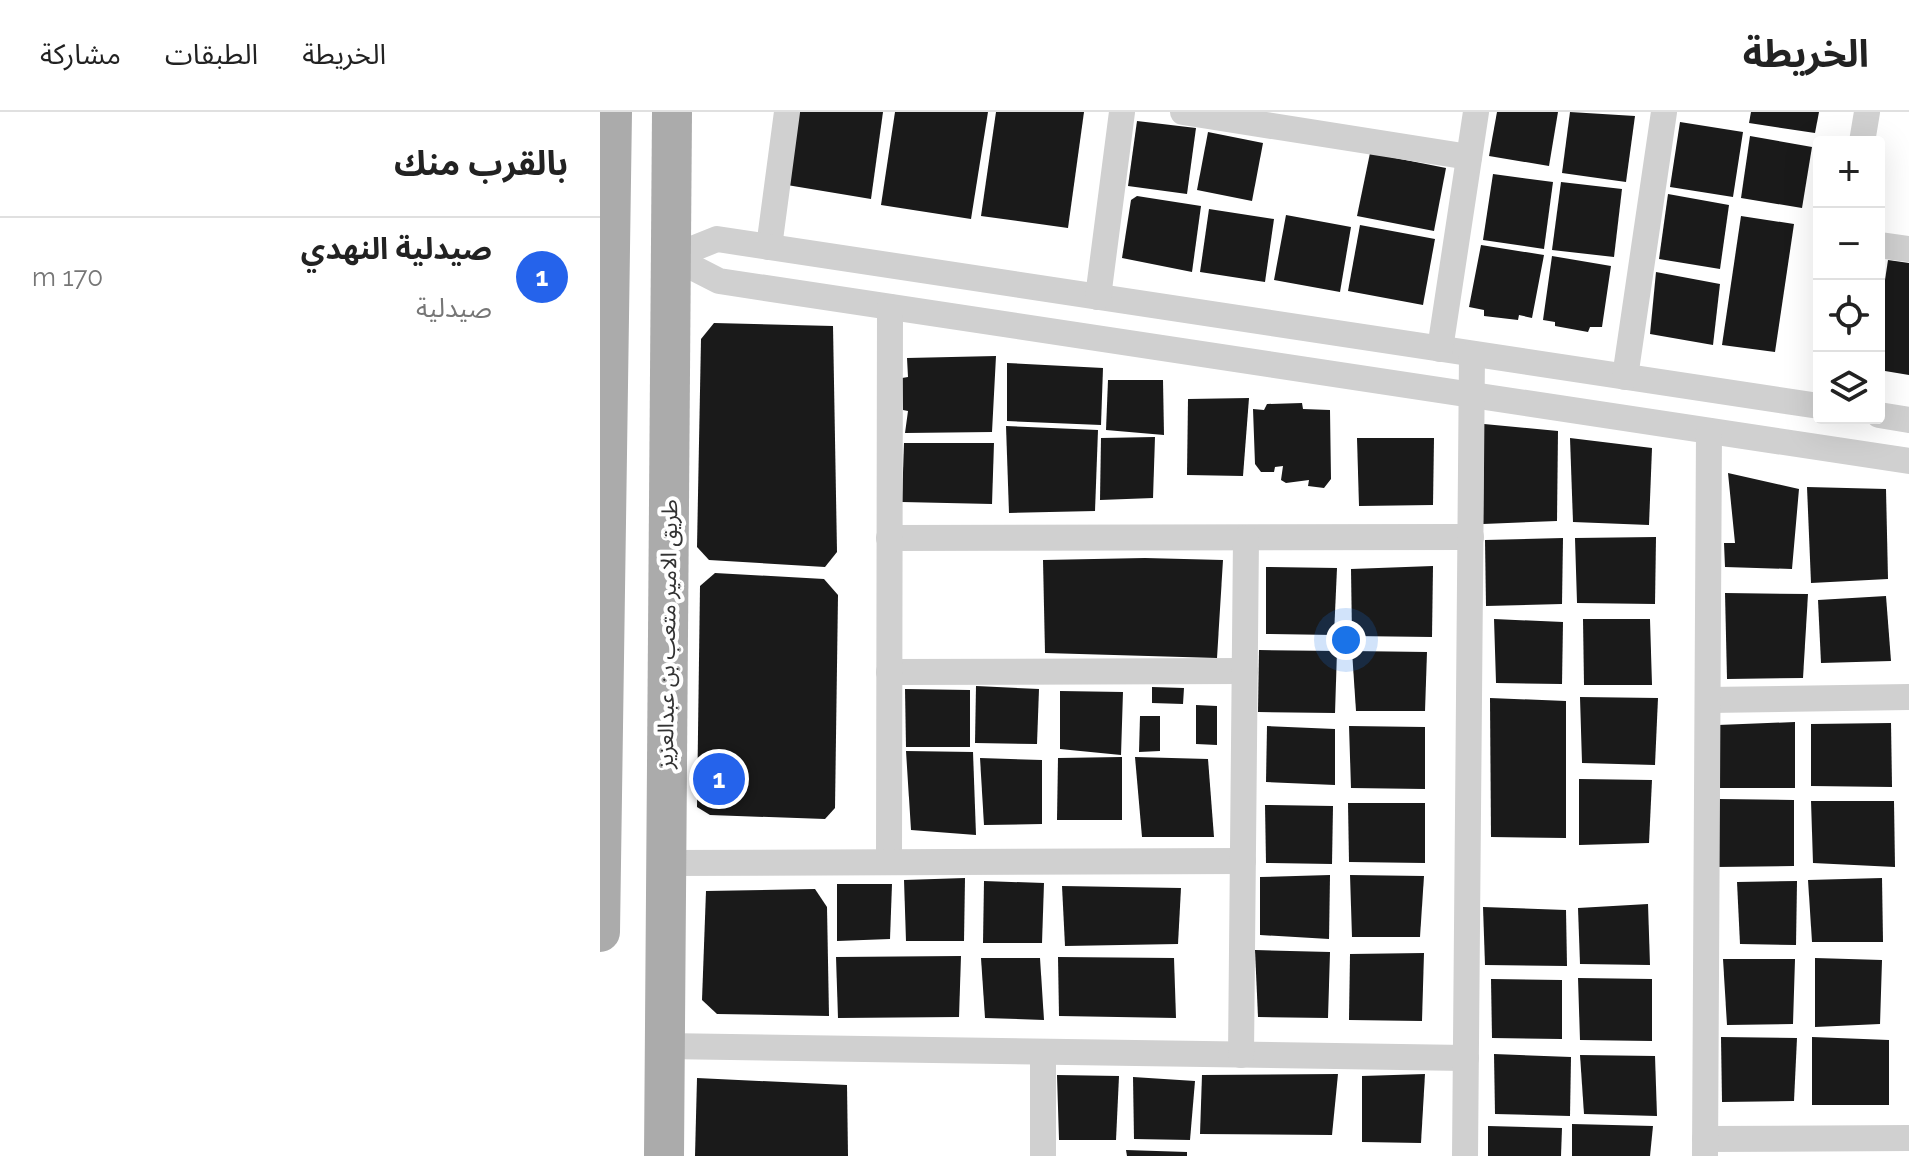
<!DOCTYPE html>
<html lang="ar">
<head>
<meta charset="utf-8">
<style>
  body { margin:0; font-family:Raleway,"Noto Sans Arabic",sans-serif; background:#f6f6f6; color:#222; direction:rtl }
  .controls { position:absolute; right:24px; top:24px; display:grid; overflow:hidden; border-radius:8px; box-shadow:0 8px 32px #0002 }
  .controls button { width:72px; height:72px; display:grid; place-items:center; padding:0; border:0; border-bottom:2px solid #e0e0e0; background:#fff; color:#222; font:40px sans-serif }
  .you { position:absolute; left:746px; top:528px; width:28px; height:28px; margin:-20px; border:6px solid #fff; border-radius:50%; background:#1a73e8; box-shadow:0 0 0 12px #1a73e833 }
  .badge { display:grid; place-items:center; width:52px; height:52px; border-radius:50%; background:#2563eb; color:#fff; font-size:26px; font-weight:700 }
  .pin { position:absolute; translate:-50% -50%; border:4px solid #fff; box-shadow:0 2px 8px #0006 }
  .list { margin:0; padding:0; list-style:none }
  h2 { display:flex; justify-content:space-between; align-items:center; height:104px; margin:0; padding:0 32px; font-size:34px }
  h2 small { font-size:26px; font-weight:400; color:#767676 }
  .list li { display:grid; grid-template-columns:52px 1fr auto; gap:24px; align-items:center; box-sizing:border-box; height:120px; padding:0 32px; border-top:2px solid #e0e0e0 }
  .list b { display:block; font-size:30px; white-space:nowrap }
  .list p { margin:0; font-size:26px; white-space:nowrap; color:#767676 }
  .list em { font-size:26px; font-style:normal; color:#767676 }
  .icon { flex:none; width:44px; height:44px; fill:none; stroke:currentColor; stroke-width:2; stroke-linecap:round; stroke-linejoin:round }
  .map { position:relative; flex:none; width:1309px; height:1044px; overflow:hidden; direction:ltr }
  header { display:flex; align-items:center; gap:48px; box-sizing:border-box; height:112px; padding:0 40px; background:#fff; border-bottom:2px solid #e0e0e0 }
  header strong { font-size:38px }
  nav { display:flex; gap:44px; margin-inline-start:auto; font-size:28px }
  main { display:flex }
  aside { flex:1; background:#fff }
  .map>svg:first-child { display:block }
</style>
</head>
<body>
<header>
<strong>الخريطة</strong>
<nav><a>الخريطة</a><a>الطبقات</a><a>مشاركة</a></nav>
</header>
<main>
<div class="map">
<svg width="1309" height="1044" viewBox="0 0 1309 1044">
  <rect width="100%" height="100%" fill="#fff"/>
  <g fill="#1a1a1a">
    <polygon points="196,0 283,0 271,87 187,73"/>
    <polygon points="295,0 388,0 371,107 281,93"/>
    <polygon points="396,0 484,0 468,116 381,104"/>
    <polygon points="897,0 958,0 949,54 889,44"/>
    <polygon points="970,0 1035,4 1026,70 962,61"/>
    <polygon points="1151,0 1219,0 1215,21 1149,11"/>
    <polygon points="537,9 596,16 587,82 528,74"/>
    <polygon points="1080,10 1143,20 1133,85 1070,75"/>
    <polygon points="608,20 663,31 652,89 597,78"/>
    <polygon points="1150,24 1212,35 1202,96 1141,86"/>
    <polygon points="770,41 846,56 834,119 757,104"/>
    <polygon points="893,62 953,70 944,137 883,128"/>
    <polygon points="961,70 1022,77 1014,145 952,138"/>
    <polygon points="1068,82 1129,93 1120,157 1059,147"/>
    <polygon points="537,84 601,94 592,160 522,146 531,88"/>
    <polygon points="609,97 674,107 665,170 600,160"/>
    <polygon points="686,103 751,115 740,180 674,168"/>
    <polygon points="1141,104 1194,112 1175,240 1122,233"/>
    <polygon points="760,113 835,127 823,193 748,179"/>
    <polygon points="881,133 944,143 932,206 919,203 918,208 884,204 884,198 869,195"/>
    <polygon points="952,144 1011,154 1002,215 990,215 988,220 955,214 955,210 943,208"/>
    <polygon points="1288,148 1309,151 1309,263 1279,258 1279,208"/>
    <polygon points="1056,160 1120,172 1113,233 1050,222"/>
    <polygon points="114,211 233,214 237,440 225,455 109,448 97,435 101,227"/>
    <polygon points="396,244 392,320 305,321 308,299 303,298 302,266 308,265 307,246"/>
    <polygon points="407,251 503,256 501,313 407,309"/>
    <polygon points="508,268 563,268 564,323 506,318"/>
    <polygon points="649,286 643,364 587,363 588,287"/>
    <polygon points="702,291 703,297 730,298 731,367 724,376 708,374 709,368 686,371 681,368 683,354 675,355 674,360 661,360 655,352 653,297 664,298 667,292"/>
    <polygon points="884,312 958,319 957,409 883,412"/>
    <polygon points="406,314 498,318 495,399 409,401"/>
    <polygon points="555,325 553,386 500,388 501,326"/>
    <polygon points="757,326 834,326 833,393 759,394"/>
    <polygon points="970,326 1052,336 1049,413 973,410"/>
    <polygon points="304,331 394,331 392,392 302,390"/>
    <polygon points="1128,361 1199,377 1192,457 1125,455 1124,431 1135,431"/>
    <polygon points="1207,375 1286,377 1288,467 1211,471"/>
    <polygon points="1056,425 1055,492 977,491 975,426"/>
    <polygon points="963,426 962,492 886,494 885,428"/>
    <polygon points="545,446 623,448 617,546 445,541 443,448"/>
    <polygon points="833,454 832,525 752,524 751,457"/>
    <polygon points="666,455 737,456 734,523 666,522"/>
    <polygon points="115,461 224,467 238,483 235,696 225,707 110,703 97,695 100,474"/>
    <polygon points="1125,481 1208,482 1203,566 1127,567"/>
    <polygon points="1286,484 1291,549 1221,551 1218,488"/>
    <polygon points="894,507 963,510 962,572 896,571"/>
    <polygon points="983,507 1050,507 1052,573 984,573"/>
    <polygon points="659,538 737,539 735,601 658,600"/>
    <polygon points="752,539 827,540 825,599 756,599"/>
    <polygon points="376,574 439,577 437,632 375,631"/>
    <polygon points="552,575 584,576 583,592 552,591"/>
    <polygon points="305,577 370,578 370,635 306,635"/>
    <polygon points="460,579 523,580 521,643 460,637"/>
    <polygon points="980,585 1058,586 1055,653 982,651"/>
    <polygon points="890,586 966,589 966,726 891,725"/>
    <polygon points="596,593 617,594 617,633 596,632"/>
    <polygon points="540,604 560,604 560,639 539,640"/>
    <polygon points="1195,610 1195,676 1120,676 1118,613"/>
    <polygon points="1291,611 1292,675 1211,674 1211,612"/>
    <polygon points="667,614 735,617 735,673 666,670"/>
    <polygon points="749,614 825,615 825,677 751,676"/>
    <polygon points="306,639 373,640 376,723 311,718"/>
    <polygon points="522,645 522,708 457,708 458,646"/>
    <polygon points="535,645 608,647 614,725 542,725"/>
    <polygon points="380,646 442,648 442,712 384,713"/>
    <polygon points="979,667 1052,668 1049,731 979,733"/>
    <polygon points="1118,687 1194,688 1194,754 1116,755"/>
    <polygon points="1211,689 1294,689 1295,755 1213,751"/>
    <polygon points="748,691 825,691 825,751 749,750"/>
    <polygon points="665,693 733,694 732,752 666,751"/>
    <polygon points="730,763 729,827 660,823 660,765"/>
    <polygon points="750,763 824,764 820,825 752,825"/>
    <polygon points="365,766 364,829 306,829 304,768"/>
    <polygon points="1282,766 1283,830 1212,830 1208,768"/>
    <polygon points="384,769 444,771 442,831 383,831"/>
    <polygon points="1197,769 1196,833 1140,832 1137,770"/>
    <polygon points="237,772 292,772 290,827 237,829"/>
    <polygon points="462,774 581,776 578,832 465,834"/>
    <polygon points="215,777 227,795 229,904 117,902 102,888 106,779"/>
    <polygon points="1048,792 1050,853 980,852 978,796"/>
    <polygon points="883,795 966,798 967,854 885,853"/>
    <polygon points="655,838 730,840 728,906 658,905"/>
    <polygon points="824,841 822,909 749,908 750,842"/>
    <polygon points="361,844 359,905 238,906 236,845"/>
    <polygon points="458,845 574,846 576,906 459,904"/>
    <polygon points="381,846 440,846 444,908 385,906"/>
    <polygon points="1215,846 1282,848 1280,912 1215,915"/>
    <polygon points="1123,847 1195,847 1193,912 1127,913"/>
    <polygon points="978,866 1052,867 1052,929 980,928"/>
    <polygon points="891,867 962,868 962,927 892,926"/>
    <polygon points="1121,925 1197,926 1194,989 1122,990"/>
    <polygon points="1212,925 1289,928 1289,993 1212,993"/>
    <polygon points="894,942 971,945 970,1004 895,1002"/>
    <polygon points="980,943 1055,944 1057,1004 984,1002"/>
    <polygon points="738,962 732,1023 600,1022 602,963"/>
    <polygon points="825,962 821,1031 762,1030 762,964"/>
    <polygon points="457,963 519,964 516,1028 459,1028"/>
    <polygon points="533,965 595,969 590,1028 534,1027"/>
    <polygon points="97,966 247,973 248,1044 95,1044"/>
    <polygon points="972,1012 1053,1014 1050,1044 972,1044"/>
    <polygon points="888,1014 962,1016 961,1044 888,1044"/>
    <polygon points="526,1038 587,1040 587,1044 527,1044"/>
  </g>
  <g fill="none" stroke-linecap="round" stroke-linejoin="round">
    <g stroke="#d0d0d0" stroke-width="26">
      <polyline points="583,0 869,45"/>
      <polyline points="1262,30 1267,0"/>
      <polyline points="1279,133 1309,137"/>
      <polyline points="169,135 187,0"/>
      <polyline points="72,145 119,169 1309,349"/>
      <polyline points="72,145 117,127 1219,294"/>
      <polyline points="498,185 522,0"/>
      <polyline points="840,237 876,0"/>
      <polyline points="1025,265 1064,0"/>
      <polyline points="1279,303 1309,308"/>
      <polyline points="289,426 871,425"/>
      <polyline points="289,560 645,559"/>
      <polyline points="1108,588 1309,585"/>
      <polyline points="289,750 290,195"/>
      <polyline points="64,751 643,749"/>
      <polyline points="64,934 866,946"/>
      <polyline points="641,943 646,426"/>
      <polyline points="1105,1027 1309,1026"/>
      <polyline points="443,1044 443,940"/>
      <polyline points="865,1044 872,242"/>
      <polyline points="1105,1044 1109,319"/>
    </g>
    <g stroke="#ababab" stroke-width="40">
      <polyline points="0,820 12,0"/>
      <polyline points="64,1044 72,0"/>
    </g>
  </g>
  <g text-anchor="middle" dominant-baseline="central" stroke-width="8" stroke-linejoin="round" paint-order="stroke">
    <g font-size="22" fill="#333" stroke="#fff">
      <text transform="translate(67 522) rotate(-89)">طريق الامير متعب بن عبدالعزيز</text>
    </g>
  </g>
</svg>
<div class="controls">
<button>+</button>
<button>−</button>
<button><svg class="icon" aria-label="locate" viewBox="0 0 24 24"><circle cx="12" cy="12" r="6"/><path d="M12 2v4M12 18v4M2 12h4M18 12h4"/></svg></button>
<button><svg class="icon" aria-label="layers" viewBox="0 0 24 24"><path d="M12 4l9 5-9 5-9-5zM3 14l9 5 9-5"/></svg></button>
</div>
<div class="you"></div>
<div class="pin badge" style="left:119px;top:667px">1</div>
</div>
<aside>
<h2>بالقرب منك<small></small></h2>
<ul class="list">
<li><span class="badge">1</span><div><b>صيدلية النهدي</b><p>صيدلية</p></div><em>170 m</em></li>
</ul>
</aside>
</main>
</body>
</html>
